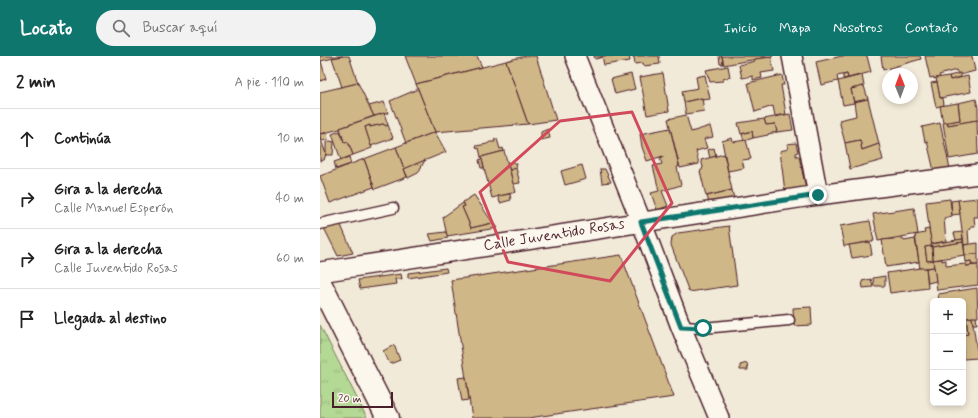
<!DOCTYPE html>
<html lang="es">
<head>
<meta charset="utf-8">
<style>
  body { margin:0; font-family:Mynerve,sans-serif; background:#f2f2f2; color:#222 }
  .controls { position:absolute; right:12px; bottom:12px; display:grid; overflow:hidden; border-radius:6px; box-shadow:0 2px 6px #0003 }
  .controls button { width:36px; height:36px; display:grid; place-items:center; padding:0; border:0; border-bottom:1px solid #e0e0e0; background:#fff; color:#222; font:20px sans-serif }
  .compass { position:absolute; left:562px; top:12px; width:36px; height:36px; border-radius:50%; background:#fff; box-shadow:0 2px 6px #0003; rotate:359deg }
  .scale { position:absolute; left:12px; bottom:10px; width:61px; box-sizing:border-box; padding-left:4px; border:2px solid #4a1f2b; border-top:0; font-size:11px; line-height:14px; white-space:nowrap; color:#4a1f2b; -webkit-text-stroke:3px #fbf7ec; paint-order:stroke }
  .stop { position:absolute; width:12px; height:12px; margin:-9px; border:3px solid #0f766e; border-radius:50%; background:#fff }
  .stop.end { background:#0f766e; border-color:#fff; box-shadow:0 1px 4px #0008 }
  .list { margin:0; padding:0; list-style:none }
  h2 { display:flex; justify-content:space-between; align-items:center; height:52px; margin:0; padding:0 16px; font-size:17px }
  h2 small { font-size:13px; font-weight:400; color:#767676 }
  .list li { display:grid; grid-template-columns:26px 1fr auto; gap:12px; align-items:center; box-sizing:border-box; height:60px; padding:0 16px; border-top:1px solid #e0e0e0 }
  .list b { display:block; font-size:15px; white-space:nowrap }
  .list p { margin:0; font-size:13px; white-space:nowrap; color:#767676 }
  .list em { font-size:13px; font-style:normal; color:#767676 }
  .icon { flex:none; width:22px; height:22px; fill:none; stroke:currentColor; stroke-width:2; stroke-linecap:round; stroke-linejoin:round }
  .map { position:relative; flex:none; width:658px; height:362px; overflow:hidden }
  header { display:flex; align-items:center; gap:24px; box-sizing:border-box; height:56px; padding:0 20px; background:#0f766e; color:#fff }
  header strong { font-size:19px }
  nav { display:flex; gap:22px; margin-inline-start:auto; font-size:14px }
  .search { width:280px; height:36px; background:#f2f2f2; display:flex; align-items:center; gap:10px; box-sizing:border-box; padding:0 14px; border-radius:22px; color:#767676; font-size:15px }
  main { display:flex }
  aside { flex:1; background:#fff }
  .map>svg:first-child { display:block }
</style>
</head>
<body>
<header>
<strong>Locato</strong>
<div class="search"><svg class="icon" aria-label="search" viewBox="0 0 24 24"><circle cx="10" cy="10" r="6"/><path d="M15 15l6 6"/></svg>Buscar aquí</div>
<nav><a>Inicio</a><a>Mapa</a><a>Nosotros</a><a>Contacto</a></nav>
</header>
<main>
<aside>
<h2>2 min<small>A pie · 110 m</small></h2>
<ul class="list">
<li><svg class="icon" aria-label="ahead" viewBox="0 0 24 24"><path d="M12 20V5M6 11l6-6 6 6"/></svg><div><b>Continúa</b></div><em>10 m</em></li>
<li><svg class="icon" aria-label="right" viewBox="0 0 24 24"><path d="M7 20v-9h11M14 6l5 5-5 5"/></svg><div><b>Gira a la derecha</b><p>Calle Manuel Esperón</p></div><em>40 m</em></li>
<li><svg class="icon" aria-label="right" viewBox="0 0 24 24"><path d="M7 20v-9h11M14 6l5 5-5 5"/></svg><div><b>Gira a la derecha</b><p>Calle Juventido Rosas</p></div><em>60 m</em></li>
<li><svg class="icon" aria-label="arrive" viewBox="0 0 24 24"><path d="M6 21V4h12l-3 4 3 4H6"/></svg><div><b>Llegada al destino</b></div></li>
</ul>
</aside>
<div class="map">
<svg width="658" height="362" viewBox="0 0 658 362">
  <defs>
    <pattern id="park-tufts" width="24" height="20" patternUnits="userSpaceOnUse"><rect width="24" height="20" fill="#b3d994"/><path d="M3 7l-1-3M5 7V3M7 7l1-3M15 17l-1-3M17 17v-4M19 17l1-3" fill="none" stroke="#9bba80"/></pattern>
  </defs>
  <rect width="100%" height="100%" fill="#f2ead8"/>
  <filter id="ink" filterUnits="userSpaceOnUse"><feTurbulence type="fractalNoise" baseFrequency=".025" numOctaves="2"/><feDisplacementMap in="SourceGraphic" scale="8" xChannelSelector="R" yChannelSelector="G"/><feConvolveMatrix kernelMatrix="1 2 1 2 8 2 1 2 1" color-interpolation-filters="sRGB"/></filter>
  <g filter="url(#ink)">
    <polygon fill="url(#park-tufts)" stroke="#7e7c60" points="0,269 47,362 0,362"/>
    <g fill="#d0b787" stroke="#4a1f2b">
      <polygon points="0,0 23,0 0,5"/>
      <polygon points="23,0 29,0 38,27 22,31 12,2"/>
      <polygon points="85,0 157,0 162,11 96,28"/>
      <polygon points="205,0 216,0 236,64 208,68 186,5"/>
      <polygon points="274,0 282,0 283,1 275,3"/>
      <polygon points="282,0 309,0 310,5 284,9"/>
      <polygon points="309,0 339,0 340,8 324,10 323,7 315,8 314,1"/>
      <polygon points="399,0 402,0 403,8 400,8"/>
      <polygon points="402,0 453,0 404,9"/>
      <polygon points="522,0 547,0 551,16 528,22 527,18 517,20 518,25 501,29 496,6"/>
      <polygon points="561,0 600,0 601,3 563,14"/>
      <polygon points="605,0 652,0 655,15 640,19 640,17 638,18 636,14 619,19 620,21 614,23 614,21 610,22"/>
      <polygon points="451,1 454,15 441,17 442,22 433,24 433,20 422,22 419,9 435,5 435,3"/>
      <polygon points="0,5 1,5 6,23 0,25"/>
      <polygon points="186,5 208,68 115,76 96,28"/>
      <polygon points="408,10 410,21 403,23 403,25 390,26 386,14"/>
      <polygon points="343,17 349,55 327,59 320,21"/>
      <polygon points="640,17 641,21 630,24 629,20"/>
      <polygon points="311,18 315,33 295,38 291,23"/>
      <polygon points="527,18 528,22 523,23 523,19"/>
      <polygon points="385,19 390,43 382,44 382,42 364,46 362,35 378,32 376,21"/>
      <polygon points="462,19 464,29 461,29 466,58 455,60 453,50 435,56 428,27"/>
      <polygon points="542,19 544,30 531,33 534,47 523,49 518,25"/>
      <polygon points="629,20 630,24 648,20 651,36 620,42 616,22"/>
      <polygon points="617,26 620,42 623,42 624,49 616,51 611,27"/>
      <polygon points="38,27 54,60 20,72 20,73 0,78 0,36"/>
      <polygon points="544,30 548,43 534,46 531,33"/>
      <polygon points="98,33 115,76 86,87 70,45"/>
      <polygon points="382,42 384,55 366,58 364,46"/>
      <polygon points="548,43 559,88 542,94 540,84 525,87 519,64 536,60 534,46"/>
      <polygon points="656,43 658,52 658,64 628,69 627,66 640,64 638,47"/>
      <polygon points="64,46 68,57 54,60 49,50"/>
      <polygon points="638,47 640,64 623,67 620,50"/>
      <polygon points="64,57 68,69 66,70 63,68 50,71 50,69 45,71 52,92 33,99 28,86 24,86 20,72"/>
      <polygon points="470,58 473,74 457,76 455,68 446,69 444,63"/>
      <polygon points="366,59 371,76 390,70 393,81 384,83 387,92 376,95 379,108 360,112 348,63"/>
      <polygon points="444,63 446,69 455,68 457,76 448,78 448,79 433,82 432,75 421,78 418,67"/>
      <polygon points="657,64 658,98 629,103 623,67 627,66 628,69"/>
      <polygon points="620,67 630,113 614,115 607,85 605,86 602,71"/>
      <polygon points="63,68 66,70 68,69 73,82 51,90 45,71 50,69 50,71"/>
      <polygon points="350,72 359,110 357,111 361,129 342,135 348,150 337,154 331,137 339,135 333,110 342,108 340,102 343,101 343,100 327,105 322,91 320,78"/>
      <polygon points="228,73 230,82 221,84 221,76"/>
      <polygon points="20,75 24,86 28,86 33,99 21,104 12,78"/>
      <polygon points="432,75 433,82 424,85 422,78"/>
      <polygon points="115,76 126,96 84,113 76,91"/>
      <polygon points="7,77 8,84 1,85 0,78"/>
      <polygon points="0,81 6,98 4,104 0,105"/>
      <polygon points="412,82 413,86 426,84 431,103 422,104 424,112 408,115 402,85"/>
      <polygon points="177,83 180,93 183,92 184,95 161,101 159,92 157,93 156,90 167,88 170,86 175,86 174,84"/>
      <polygon points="540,84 542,94 559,88 563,104 530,113 525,87"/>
      <polygon points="10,85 14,86 13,99 6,99 6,86"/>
      <polygon points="476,87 478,96 476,97 476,100 479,100 486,133 465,136 460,95 468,93 467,88"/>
      <polygon points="76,91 87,121 55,133 44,103"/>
      <polygon points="394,92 396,100 390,102 388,94"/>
      <polygon points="184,95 196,136 172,142 161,101"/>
      <polygon points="404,98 412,134 386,140 380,115 382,114 383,111 381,104"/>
      <polygon points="29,101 31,108 16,113 14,106"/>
      <polygon points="44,103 54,131 10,147 0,120"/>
      <polygon points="162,103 164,112 161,112 159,104"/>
      <polygon points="105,104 98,117 88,122 84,113"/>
      <polygon points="193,106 197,108 196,112 190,114 187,107"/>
      <polygon points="262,109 266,123 245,129 241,115"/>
      <polygon points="196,112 200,127 193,128 190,114"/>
      <polygon points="280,113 285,113 291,126 282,127"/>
      <polygon points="412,134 414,143 389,147 387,140"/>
      <polygon points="190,138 191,144 180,147 178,140"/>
      <polygon points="154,139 173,167 151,172 142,151 145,150 143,146"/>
      <polygon points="658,142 658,161 654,161 655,170 651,170 651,173 648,174 649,188 644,189 638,144"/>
      <polygon points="630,143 632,160 624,162 626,185 611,188 606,146"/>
      <polygon points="638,144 640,158 632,159 631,145"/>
      <polygon points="143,147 145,150 142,151 151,172 173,167 177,172 127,180 123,161"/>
      <polygon points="594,152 598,178 558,185 553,158"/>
      <polygon points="550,165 554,185 524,190 520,170"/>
      <polygon points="20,167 33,197 18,200 3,170"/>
      <polygon points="409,170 417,229 369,236 351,189 352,181 358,177"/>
      <polygon points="609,173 612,190 605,191 607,205 613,204 614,211 600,213 595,179 605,177 604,174"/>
      <polygon points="126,176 128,182 112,185 109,178"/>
      <polygon points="642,176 643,183 636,184 634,177"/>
      <polygon points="583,182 584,185 595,183 599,206 566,211 562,184"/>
      <polygon points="643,183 643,186 612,191 611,188"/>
      <polygon points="550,186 552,199 532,202 529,189"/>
      <polygon points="643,186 645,199 613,204 612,191"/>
      <polygon points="658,187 658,198 645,199 644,189"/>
      <polygon points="612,190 613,204 607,205 605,191"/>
      <polygon points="658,198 658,209 652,209 651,205 646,206 645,199"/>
      <polygon points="301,199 354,341 208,362 152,362 131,224"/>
      <polygon points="622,203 622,205 626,204 626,210 646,208 646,210 658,209 658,229 617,234 613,204"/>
      <polygon points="651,205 652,209 646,210 646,206"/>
      <polygon points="614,211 616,225 608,227 606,212"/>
      <polygon points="126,212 127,216 88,222 88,217"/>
      <polygon points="600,212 606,212 608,232 570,237 567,217"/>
      <polygon points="81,218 82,223 75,223 76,228 40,233 38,224"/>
      <polygon points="565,220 565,230 554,230 553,222"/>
      <polygon points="551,223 553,231 543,232 542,225"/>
      <polygon points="657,232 658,261 643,263 643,245 619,245 618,238"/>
      <polygon points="491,251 492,269 474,270 473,252"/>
      <polygon points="652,261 658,302 643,303 643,279 648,278 646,262"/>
      <polygon points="652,261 656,261 657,268 653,268"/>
      <polygon points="646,262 648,278 643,279 643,263"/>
      <polygon points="74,289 80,304 70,308 63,295"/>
      <polygon points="427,307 428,314 420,314 420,309"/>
      <polygon points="146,321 149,344 142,345 138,322"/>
    </g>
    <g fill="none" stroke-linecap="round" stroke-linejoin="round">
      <defs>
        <g id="service">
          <polyline points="0,168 73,152"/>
          <polyline points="361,271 383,272 469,264"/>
        </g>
        <g id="minor">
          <polyline points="255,0 321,165 361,271 399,362"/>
          <polyline points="472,0 498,139"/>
          <polyline points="0,216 498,139 658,118"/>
        </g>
        <polyline id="tertiary" points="0,227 68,362"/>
      </defs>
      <use href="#service" stroke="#4a1f2b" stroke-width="13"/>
      <use href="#minor" stroke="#4a1f2b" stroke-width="22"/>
      <use href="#tertiary" stroke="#4a1f2b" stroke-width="25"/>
      <use href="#service" stroke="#fbf7ec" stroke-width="10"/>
      <use href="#minor" stroke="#fbf7ec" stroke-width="19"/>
      <use href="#tertiary" stroke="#fbf7ec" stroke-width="22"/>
    </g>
  </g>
  <g fill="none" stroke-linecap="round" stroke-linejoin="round" filter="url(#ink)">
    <polyline stroke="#0f766e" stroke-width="5" points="383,272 361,271 321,166 498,139"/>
  </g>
  <path fill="none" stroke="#d1495b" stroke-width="3" stroke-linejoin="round" d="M312 56 352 147 290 225 188 206 160 136 240 65Z"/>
  <g text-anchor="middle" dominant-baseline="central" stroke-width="4" stroke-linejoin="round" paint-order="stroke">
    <g font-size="15" fill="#4a1f2b" stroke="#fbf7ec">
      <text transform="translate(234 179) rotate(-9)">Calle Juventido Rosas</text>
    </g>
  </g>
</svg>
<div class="controls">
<button>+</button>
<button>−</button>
<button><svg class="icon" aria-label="layers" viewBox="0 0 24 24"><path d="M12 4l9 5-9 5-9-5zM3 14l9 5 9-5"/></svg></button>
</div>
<svg class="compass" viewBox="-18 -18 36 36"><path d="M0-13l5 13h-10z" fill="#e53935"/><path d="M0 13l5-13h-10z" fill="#767676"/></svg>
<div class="scale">20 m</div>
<div class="stop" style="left:383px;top:272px"></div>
<div class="stop end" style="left:498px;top:139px"></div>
</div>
</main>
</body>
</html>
